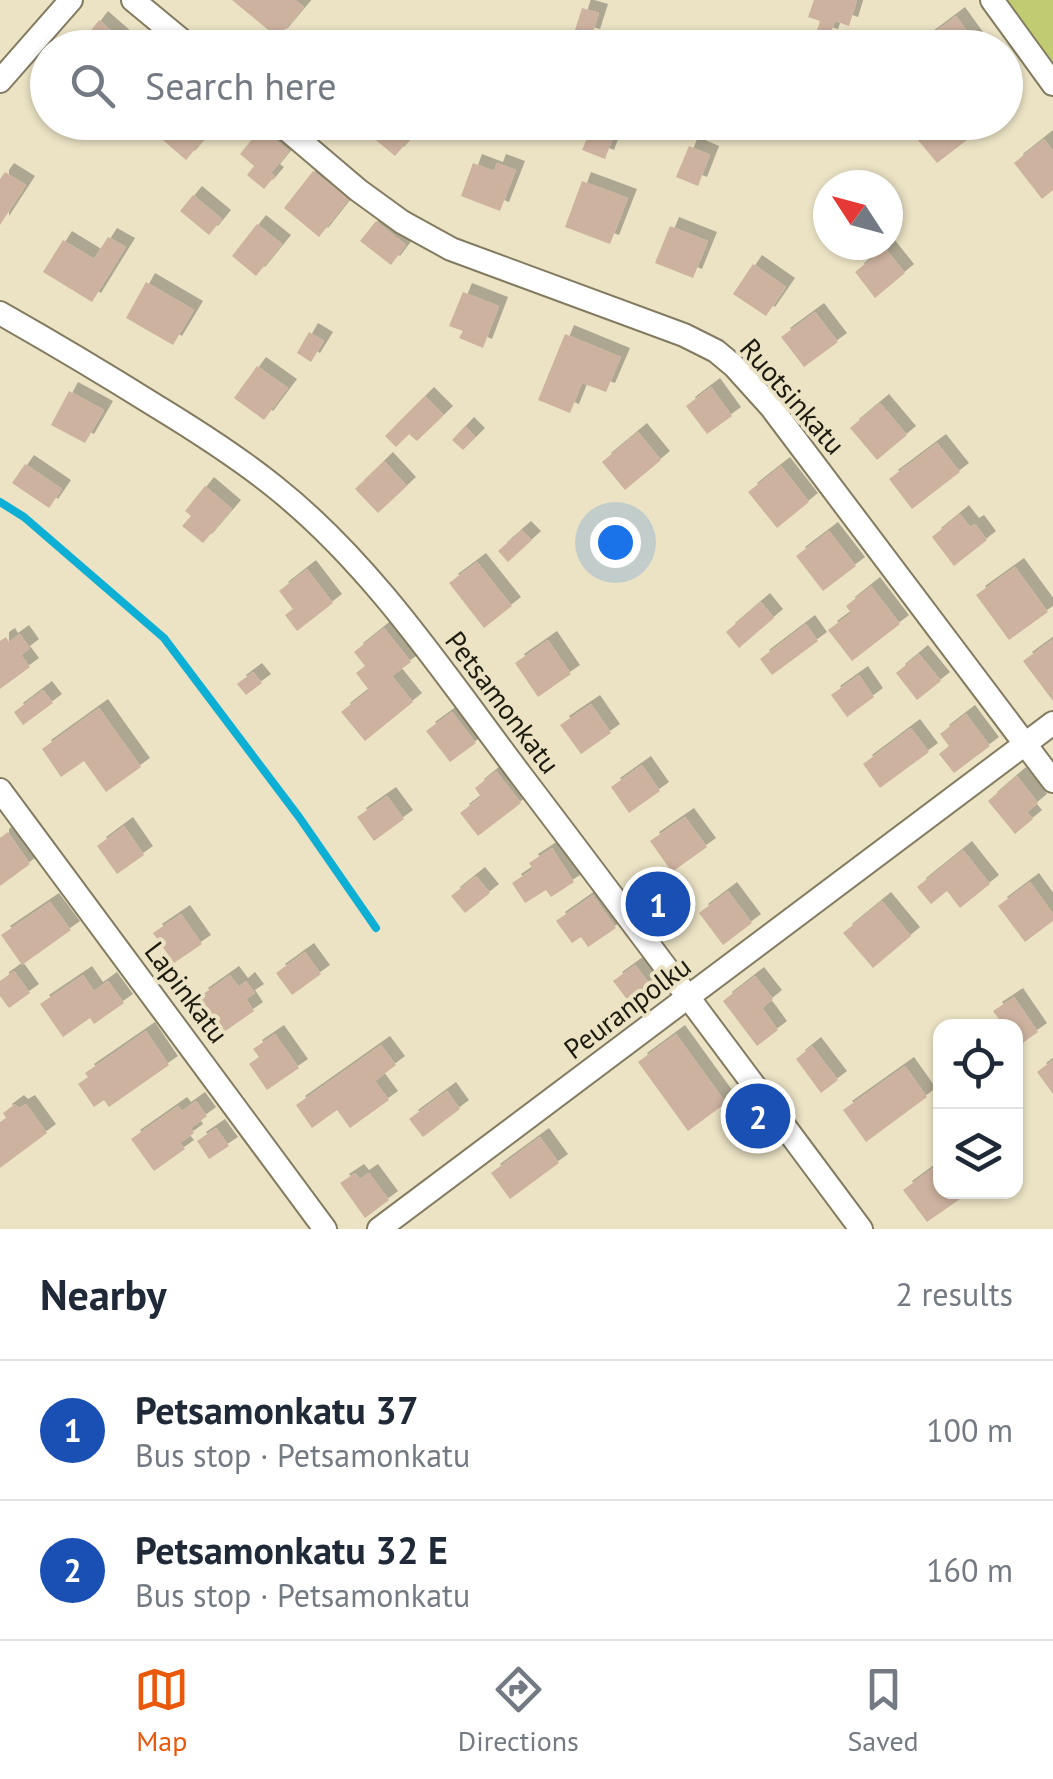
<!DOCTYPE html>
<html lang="en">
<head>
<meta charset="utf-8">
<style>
  body { margin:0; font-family:"PT Sans",sans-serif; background:#f6f6f7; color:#1f2937 }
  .controls { position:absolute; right:30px; bottom:30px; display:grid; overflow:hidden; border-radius:20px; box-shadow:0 2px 8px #0004 }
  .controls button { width:90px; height:90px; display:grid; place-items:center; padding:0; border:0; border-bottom:2px solid #e0e1e3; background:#fff; color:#1f2937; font:50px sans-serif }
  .compass { position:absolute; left:813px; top:170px; width:90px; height:90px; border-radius:50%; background:#fff; box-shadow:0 2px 8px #0004; rotate:306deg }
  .you { position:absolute; left:615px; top:542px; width:35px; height:35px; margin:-25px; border:8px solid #fff; border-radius:50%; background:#1a73e8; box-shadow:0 0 0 15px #1a73e833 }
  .badge { display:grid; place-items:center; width:65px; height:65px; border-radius:50%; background:#ea580c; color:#fff; font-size:32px; font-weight:700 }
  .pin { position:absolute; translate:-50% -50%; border:5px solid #fff; box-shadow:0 2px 10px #0006 }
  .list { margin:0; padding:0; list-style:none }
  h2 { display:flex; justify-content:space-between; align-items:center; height:130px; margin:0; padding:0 40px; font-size:42px }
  h2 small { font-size:32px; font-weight:400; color:#747a83 }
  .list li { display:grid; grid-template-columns:65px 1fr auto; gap:30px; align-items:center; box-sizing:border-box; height:140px; padding:0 40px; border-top:2px solid #e0e1e3 }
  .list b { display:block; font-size:38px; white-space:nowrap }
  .list p { margin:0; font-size:32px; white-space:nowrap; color:#747a83 }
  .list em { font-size:32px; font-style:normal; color:#747a83 }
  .icon { flex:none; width:55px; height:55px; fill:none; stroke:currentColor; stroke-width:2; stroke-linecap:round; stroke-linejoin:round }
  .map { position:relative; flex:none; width:1053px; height:1229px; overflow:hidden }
  .search { position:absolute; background:#fff; box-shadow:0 2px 8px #0004; left:30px; right:30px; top:30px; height:110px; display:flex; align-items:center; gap:25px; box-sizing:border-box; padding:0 35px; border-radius:55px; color:#747a83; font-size:38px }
  .sheet { height:410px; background:#fff }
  nav { display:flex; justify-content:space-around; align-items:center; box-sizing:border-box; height:140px; border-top:2px solid #e0e1e3; background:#fff; font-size:28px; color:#747a83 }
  nav a { display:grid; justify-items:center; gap:5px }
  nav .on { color:#ea580c }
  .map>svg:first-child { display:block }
</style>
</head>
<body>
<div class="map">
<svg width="1053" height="1229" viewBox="0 0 1053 1229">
  <defs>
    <filter id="shadow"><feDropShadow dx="9" dy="-9" stdDeviation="0" flood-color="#0004"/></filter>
  </defs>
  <rect width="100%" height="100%" fill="#ece3c5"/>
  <polygon fill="#c0cb72" points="1001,0 1053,0 1053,79"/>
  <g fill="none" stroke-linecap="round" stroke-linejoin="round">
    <polyline stroke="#0dafd4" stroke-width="8" points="0,502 24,517 164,638 299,817 376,928"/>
  </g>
  <g fill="#cdb29f" filter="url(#shadow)">
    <polygon points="232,0 295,0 304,7 278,38"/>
    <polygon points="814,0 857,0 849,26 835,21 829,38 816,34 820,21 808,17"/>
    <polygon points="582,8 599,13 591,38 574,33"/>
    <polygon points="956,16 979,48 916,48 920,43"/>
    <polygon points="99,20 131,48 91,48 83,41"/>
    <polygon points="142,122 218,122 186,160"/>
    <polygon points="372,122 410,122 418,129 395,156 365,131"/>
    <polygon points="941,122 954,122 967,140 937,163 918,140"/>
    <polygon points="592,126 614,135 605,159 582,150"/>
    <polygon points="261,128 289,151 271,173 275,176 264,189 247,175 254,166 240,154"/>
    <polygon points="1044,139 1053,151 1053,190 1042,199 1014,163"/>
    <polygon points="689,146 710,155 698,186 676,177"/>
    <polygon points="473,163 494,171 497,163 516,170 500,211 461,196"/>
    <polygon points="313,171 349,199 319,237 284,208"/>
    <polygon points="5,172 26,185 0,225 0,179"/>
    <polygon points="582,181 628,198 610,244 565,227"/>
    <polygon points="193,195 222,219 209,235 180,211"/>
    <polygon points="376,221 406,245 391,265 360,241"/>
    <polygon points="257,224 282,244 256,276 232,256"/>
    <polygon points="670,226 708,241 693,278 655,263"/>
    <polygon points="108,237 126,247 92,302 43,272 63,240 94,259"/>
    <polygon points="885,248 905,273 875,298 855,272"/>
    <polygon points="753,264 786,287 766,316 733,294"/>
    <polygon points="146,282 194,310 173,345 126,318"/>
    <polygon points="463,292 499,306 483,348 459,338 463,331 449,326"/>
    <polygon points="815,312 838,342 804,367 781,337"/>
    <polygon points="309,332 324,341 311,362 297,353"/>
    <polygon points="565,334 621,357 606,392 582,383 570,413 538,400"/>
    <polygon points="257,366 288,388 264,420 234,398"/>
    <polygon points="711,387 732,416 707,434 686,406"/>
    <polygon points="69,391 104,410 85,443 51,425"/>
    <polygon points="425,396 444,415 417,441 409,434 396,447 385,436"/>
    <polygon points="880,403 907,435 877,460 850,428"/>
    <polygon points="465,426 476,437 463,450 452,440"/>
    <polygon points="638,432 661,460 625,490 602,462"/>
    <polygon points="937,443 960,472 912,509 889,479"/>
    <polygon points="384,461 407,486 378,513 355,489"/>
    <polygon points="25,464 62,489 49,508 12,483"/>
    <polygon points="781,466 809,502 777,528 748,492"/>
    <polygon points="205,486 232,509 203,543 182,526 191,516 185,511"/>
    <polygon points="960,514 970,527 975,524 987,540 954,566 932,537"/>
    <polygon points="522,530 532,540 508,562 498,551"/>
    <polygon points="829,531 856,566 823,591 796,556"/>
    <polygon points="477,562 512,606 484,628 449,583"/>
    <polygon points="1015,567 1048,612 1009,640 976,595"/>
    <polygon points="307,569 333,603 297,631 285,615 293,609 279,591"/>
    <polygon points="871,586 900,624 852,661 828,630 851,613 846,606"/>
    <polygon points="761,602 774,618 739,648 726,632"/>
    <polygon points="806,624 818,641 772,675 760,659"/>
    <polygon points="384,628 411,662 392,676 413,702 365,741 341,712 369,690 356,673 365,666 354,652"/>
    <polygon points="20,634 30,648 21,655 30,667 0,689 0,641 6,637 9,642"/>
    <polygon points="1053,639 1053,701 1023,661"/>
    <polygon points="548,640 571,674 538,697 515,663"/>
    <polygon points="919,654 941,681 917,700 896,673"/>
    <polygon points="253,672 262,683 246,695 237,684"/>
    <polygon points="859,675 874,697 847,717 831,695"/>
    <polygon points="43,690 53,703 23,725 14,712"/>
    <polygon points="591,704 611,733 581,754 560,725"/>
    <polygon points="99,708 141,767 106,792 84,761 61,777 42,749"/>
    <polygon points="452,712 476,743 450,762 426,731"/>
    <polygon points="966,714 990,746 954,773 939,754 949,746 940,734"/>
    <polygon points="911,728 929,752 880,788 863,764"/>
    <polygon points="642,765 660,791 629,813 611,787"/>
    <polygon points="496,771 521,803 478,836 460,813 481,797 475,788"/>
    <polygon points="1017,776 1038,803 1027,812 1033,819 1015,834 988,801"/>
    <polygon points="387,796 404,819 374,841 357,817"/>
    <polygon points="685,817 707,847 672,872 650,841"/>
    <polygon points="124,826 144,855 117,874 97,846"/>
    <polygon points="8,832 30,864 0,886 0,838"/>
    <polygon points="552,848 574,882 551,897 546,890 525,903 512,883 533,869 529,863"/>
    <polygon points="963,850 990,884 960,908 947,891 931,904 917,887"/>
    <polygon points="476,876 490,893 465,913 451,896"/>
    <polygon points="1030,882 1053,914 1053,921 1025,942 998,906"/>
    <polygon points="728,891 752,923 723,945 699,913"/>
    <polygon points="593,895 616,928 588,947 581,937 572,943 556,921"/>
    <polygon points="882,901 911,936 873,968 843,933"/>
    <polygon points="50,902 71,930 22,965 1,935"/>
    <polygon points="181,914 202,944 174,963 153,933"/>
    <polygon points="305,952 321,974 292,995 276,973"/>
    <polygon points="635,965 660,997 630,1020 621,1008 629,1002 613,981"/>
    <polygon points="14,971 30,993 9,1008 0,996 0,981"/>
    <polygon points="83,975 94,991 108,981 124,1003 94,1024 90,1018 63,1037 40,1004"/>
    <polygon points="230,975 239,987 246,981 255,993 246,999 254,1011 224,1032 199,997"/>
    <polygon points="755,976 773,999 762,1008 778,1030 757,1046 723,1001"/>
    <polygon points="1014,997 1038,1032 1017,1047 1016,1026 1004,1026 993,1011"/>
    <polygon points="146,1031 169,1065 109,1107 104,1100 94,1107 78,1084 88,1077 85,1073"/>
    <polygon points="275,1034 299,1068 267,1090 249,1064 259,1057 253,1049"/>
    <polygon points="676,1034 726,1103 688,1131 638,1062"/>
    <polygon points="381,1045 396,1065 375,1081 389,1100 350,1128 337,1110 312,1128 296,1105"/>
    <polygon points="812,1046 838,1080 821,1093 796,1059"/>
    <polygon points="1053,1060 1053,1094 1037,1072"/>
    <polygon points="905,1066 927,1097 866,1142 843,1110"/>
    <polygon points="447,1091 460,1109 423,1137 409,1119"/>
    <polygon points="196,1101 207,1116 191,1128 194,1133 180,1143 185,1149 154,1171 131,1139 178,1106 182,1111"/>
    <polygon points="15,1104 19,1108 26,1104 47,1133 0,1168 0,1122 6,1118 3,1113"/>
    <polygon points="216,1128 229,1146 209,1159 197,1141"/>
    <polygon points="540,1137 559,1163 510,1199 491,1173"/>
    <polygon points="940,1163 940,1192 970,1192 927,1222 903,1190"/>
    <polygon points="355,1173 360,1179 369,1173 389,1200 365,1218 340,1183"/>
  </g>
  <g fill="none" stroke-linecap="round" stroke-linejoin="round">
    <defs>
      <g id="street">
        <polyline points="133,0 191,48"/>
        <polyline points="992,0 1053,84"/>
        <polyline points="0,81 71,0"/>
        <polyline points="278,122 358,190 402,222 451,249 684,335 716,351 734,366 771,407 1053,781"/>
        <path d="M0 313C53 343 105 374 156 406 197 431 238 457 275 487 373 565 445 675 520 774 635 925 748 1077 861 1229"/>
        <polyline points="0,790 325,1229"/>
        <polyline points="379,1229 1053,723"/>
      </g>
    </defs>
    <use href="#street" stroke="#837b60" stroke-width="26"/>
    <use href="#street" stroke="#fff" stroke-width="22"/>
  </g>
  <g text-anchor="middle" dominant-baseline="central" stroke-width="8" stroke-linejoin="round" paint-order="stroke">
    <g font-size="28" fill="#1d1a0f" stroke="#ece3c5">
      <text transform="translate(793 396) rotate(49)">Ruotsinkatu</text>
      <text transform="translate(503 702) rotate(53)">Petsamonkatu</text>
      <text transform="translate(187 992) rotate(53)">Lapinkatu</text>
      <text transform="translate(627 1007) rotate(-37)">Peuranpolku</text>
    </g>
  </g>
</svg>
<div class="controls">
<button><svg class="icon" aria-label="locate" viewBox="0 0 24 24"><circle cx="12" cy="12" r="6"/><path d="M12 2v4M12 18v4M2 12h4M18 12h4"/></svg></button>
<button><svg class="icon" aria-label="layers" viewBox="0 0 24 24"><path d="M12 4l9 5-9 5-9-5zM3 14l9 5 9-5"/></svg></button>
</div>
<svg class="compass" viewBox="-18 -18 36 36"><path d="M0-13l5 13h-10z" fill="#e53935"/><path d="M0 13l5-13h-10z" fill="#747a83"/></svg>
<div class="you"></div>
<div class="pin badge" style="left:658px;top:904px;background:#1a4fb4">1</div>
<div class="pin badge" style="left:758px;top:1116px;background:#1a4fb4">2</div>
<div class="search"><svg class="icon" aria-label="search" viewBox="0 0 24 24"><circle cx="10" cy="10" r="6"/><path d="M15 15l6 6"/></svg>Search here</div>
</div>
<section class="sheet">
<h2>Nearby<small>2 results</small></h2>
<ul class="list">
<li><span class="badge" style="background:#1a4fb4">1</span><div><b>Petsamonkatu 37</b><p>Bus stop · Petsamonkatu</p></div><em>100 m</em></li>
<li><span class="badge" style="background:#1a4fb4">2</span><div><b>Petsamonkatu 32 E</b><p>Bus stop · Petsamonkatu</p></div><em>160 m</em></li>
</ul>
</section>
<nav>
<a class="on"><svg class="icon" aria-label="map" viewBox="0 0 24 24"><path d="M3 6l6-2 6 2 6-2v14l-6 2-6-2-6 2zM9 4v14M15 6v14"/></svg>Map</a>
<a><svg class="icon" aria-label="directions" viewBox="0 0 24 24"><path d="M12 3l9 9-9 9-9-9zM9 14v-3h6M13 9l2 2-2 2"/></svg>Directions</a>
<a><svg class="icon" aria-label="saved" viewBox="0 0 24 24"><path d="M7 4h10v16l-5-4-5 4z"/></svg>Saved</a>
</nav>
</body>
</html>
